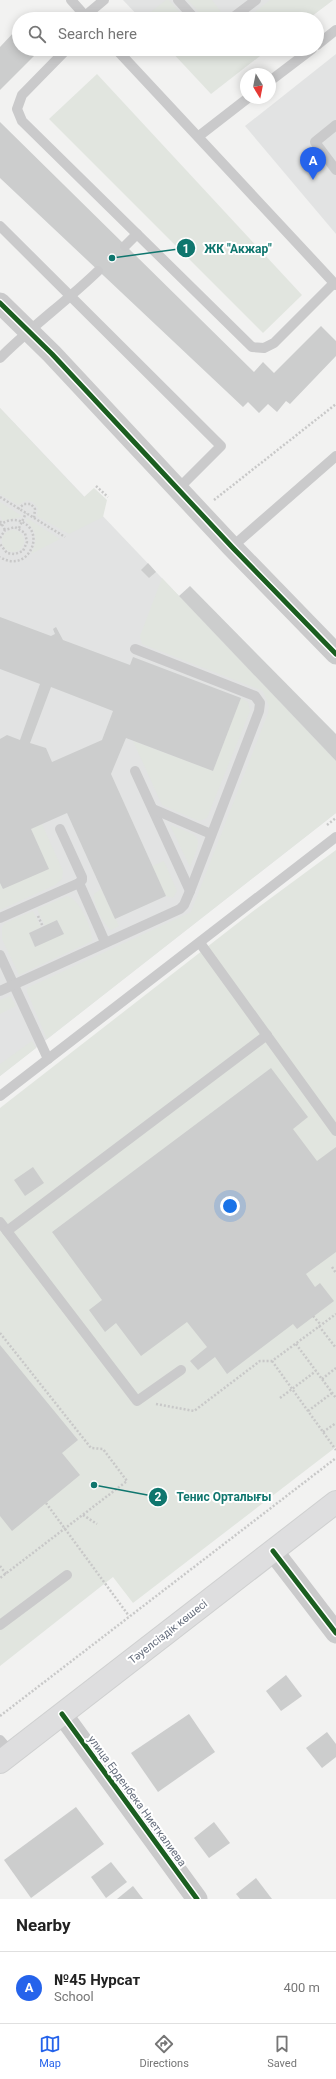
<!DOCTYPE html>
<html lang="en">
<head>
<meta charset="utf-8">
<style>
  body { margin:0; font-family:Roboto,sans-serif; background:#f6f6f6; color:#222 }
  .compass { position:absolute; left:240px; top:68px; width:36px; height:36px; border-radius:50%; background:#fff; box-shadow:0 2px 10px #0003; rotate:170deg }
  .you { position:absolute; left:230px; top:1206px; width:14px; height:14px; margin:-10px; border:3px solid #fff; border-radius:50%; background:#1a73e8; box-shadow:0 0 0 6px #1a73e833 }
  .badge { display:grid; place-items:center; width:26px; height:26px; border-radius:50%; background:#2563eb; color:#fff; font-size:13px; font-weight:700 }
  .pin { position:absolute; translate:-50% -33px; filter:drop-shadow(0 1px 2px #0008) }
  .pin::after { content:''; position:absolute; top:21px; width:14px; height:12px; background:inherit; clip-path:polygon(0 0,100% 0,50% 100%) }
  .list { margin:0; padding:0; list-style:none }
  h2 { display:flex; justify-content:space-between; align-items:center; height:52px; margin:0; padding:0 16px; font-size:17px }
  h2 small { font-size:13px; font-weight:400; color:#767676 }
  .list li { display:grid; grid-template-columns:26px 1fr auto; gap:12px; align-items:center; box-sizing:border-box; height:72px; padding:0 16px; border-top:1px solid #e0e0e0 }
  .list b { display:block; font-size:15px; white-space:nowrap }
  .list p { margin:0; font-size:13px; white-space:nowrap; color:#767676 }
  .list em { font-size:13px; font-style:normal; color:#767676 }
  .icon { flex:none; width:22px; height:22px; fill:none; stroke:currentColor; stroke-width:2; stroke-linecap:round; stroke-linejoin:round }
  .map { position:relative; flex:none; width:336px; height:1899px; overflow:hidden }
  .search { position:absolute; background:#fff; box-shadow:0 2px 10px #0003; left:12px; right:12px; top:12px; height:44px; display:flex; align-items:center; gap:10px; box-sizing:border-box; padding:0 14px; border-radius:22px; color:#767676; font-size:15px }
  .sheet { height:124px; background:#fff }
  nav { display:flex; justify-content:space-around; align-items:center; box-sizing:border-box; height:56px; border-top:1px solid #e0e0e0; background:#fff; font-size:11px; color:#767676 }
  nav a { display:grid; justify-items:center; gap:2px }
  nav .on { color:#2563eb }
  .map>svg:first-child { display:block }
</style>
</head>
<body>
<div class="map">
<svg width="336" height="1899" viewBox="0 0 336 1899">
  <rect width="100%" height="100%" fill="#f2f2f1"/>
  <g fill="#e2e3e3">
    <polygon points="123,0 333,0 308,19 141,19"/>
    <polygon points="336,54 336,234 245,126"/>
    <polygon points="0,408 336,761 336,813 0,1076"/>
  </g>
  <g fill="#e1e5df">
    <polygon points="166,0 169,0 185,19 142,19"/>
    <polygon points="188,0 212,0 224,16 219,19 205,19"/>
    <polygon points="270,0 333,0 308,19 246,19"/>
    <polygon points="169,49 269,49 211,94"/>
    <polygon points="97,74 302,295 263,333 49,119"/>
    <polygon points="0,408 84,497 94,488 107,500 103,517 69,534 37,516 38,508 33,502 27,500 18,505 0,494"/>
    <polygon points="0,502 22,516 21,517 3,521 0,516"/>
    <path d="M27 518 60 539 31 554C38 541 37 530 26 521Z"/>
    <circle cx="13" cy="541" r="11"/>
    <polygon points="162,578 336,761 336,813 47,1039 27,992 27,988 191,912 268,713 269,706 263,691 142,644 140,636"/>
    <polygon points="241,698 248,702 250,711 207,818 199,821 162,805 133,741 213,771"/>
    <polygon points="42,824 63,871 62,879 55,885 0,910 0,883 3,889 48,869 31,829"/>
    <path d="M170 825C201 837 204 834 190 867Z"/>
    <polygon points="336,850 336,1447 133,1603 113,1577 0,1666 0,1108 252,912"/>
    <polygon points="164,861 177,891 173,898 166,896 152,866"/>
    <path d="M101 889 119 926 111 930C103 924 93 904 94 894Z"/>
    <path d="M67 896C79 898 93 929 92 941L19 975 2 939V927L5 923 33 911 41 927 29 933 35 947 64 933 57 920 45 926 37 909Z"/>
    <polygon points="10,996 16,1006 0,1014 0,1000"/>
    <polygon points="32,1041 36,1048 0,1076 0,1064"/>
  </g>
  <g fill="#cccdcd" fill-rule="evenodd">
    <polygon points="16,30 19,32 19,49 36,49 39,51 0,90 0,47"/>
    <polygon points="0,122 254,372 263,362 274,373 321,326 336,341 336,356 290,404 286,401 277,412 268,404 259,413 248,402 243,407 0,178"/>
    <polygon points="148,563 156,572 149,578 141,570"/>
    <polygon points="190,586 336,734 336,761 179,596"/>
    <path d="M0 617 51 636 55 634 53 629 56 627 63 640 130 665 133 657 241 698 213 771 126 738 111 774 166 896 115 919 67 813 31 829 49 869 3 889 0 883V739L7 735 20 740 40 684 0 669ZM51 687 113 711 102 740 52 762 46 748 30 743Z"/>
    <polygon points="57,920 64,934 35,947 29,933"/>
    <polygon points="271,1068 308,1117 293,1129 317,1161 336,1147 336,1252 306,1274 315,1287 320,1283 334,1301 297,1329 293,1324 227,1374 215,1357 198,1370 190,1361 207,1347 187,1322 141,1356 116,1323 105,1332 89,1310 102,1300 52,1232"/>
    <polygon points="33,1167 44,1183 25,1196 14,1180"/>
    <polygon points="0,1345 78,1440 62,1453 80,1475 12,1531 0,1516"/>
    <polygon points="286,1675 302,1696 281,1711 266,1691"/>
    <polygon points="189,1714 215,1752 158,1792 131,1753"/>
    <polygon points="327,1732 336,1744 336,1757 322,1768 306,1748"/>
    <polygon points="76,1807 104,1844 31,1898 4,1860"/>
    <polygon points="214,1822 230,1843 209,1858 194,1838"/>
    <polygon points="111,1862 127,1882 106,1898 91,1877"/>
    <polygon points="256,1878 272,1899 240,1899 236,1894"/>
    <polygon points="133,1886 143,1899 117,1899"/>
  </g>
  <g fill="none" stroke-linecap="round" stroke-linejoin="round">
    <defs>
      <polyline id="secondary" points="0,1762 336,1502"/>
    </defs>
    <use href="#secondary" stroke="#cfd0d0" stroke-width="24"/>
    <g stroke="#c8c8c8" stroke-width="2.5" stroke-dasharray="2 2" stroke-linecap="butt">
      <polyline points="96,486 108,497"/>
      <polyline points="0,497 65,537"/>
      <polyline points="214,500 336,404"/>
      <polyline points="18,509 24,504 31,504 35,509 34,518"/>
      <polyline points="0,521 5,530"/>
      <path d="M0 525C6 520 13 519 20 521 48 531 28 575 0 557"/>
      <polyline points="19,528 26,513"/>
      <polyline points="0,538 5,530 15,527 25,533 27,542 23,551 15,554 7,553 0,544"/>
      <polyline points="327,825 336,818"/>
      <polyline points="38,916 43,927"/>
      <polyline points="332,1267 336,1273"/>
      <polyline points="313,1316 321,1325"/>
      <polyline points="319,1326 336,1348"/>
      <polyline points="0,1333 91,1448 103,1449 127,1481 0,1578"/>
      <polyline points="296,1344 336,1398"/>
      <polyline points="272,1361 336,1450"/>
      <polyline points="322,1379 336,1368"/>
      <polyline points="280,1398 316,1371"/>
      <polyline points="156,1404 194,1411 260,1361 272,1361 336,1314"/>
      <polyline points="308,1411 332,1393"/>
      <polyline points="323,1432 336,1423"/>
      <polyline points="46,1503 129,1616"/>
      <polyline points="83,1515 97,1524"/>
      <polyline points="0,1566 6,1574"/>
      <polyline points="0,1716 336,1458"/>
    </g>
    <g stroke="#cacacb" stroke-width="10">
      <polyline points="71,0 88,19"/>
      <polyline points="178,0 195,19"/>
      <polyline points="85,16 104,0"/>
      <polyline points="231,19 256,0"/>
      <polyline points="317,45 336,30"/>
      <polyline points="67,49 22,95 17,109 22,121 252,347 264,348 274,343 334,283"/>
      <polyline points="116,49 336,285"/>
      <polyline points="270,81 312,49"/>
      <polyline points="336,125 315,142 336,170"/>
      <polyline points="199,136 248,98"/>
      <polyline points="0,226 221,446 178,489"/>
      <polyline points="125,246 137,234"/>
      <path d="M0 358C31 327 67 301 98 271"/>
      <polyline points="232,547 336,456"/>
      <polyline points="135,771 190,891"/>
      <polyline points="153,809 211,834"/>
      <polyline points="60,829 82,877 82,880 79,883 105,942"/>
      <polyline points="0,918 79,883"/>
      <polyline points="200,943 336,1131"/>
      <polyline points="0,955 48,1059"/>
      <polyline points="0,991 180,909 184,905 190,891 259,711 260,703 255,696 135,649"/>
      <polyline points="0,1096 336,837"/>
      <polyline points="0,1222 137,1401 181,1370"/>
      <polyline points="7,1231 267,1035"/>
      <polyline points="0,1625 67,1575"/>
      <polyline points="0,1740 11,1753"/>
    </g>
    <g stroke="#cacacb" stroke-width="21">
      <polyline points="0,303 52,354 232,547 336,654"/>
      <polyline points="273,1551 336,1633"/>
      <polyline points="62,1714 197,1899"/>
    </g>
    <use href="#secondary" stroke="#dededf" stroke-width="22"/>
    <defs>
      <g id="cycleway">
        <polyline points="0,303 52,354 232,547 336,654"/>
        <polyline points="273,1551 336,1633"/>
        <polyline points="62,1714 197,1899"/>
      </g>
    </defs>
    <use href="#cycleway" stroke="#fff" stroke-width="8"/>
    <use href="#cycleway" stroke="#1b5e20" stroke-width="5"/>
  </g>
  <g text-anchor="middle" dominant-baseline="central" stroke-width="4" stroke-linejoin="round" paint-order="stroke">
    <g font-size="11" fill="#666e7d" stroke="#fff">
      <text transform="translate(168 1632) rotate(-38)">Тәуелсіздік көшесі</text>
      <text transform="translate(137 1801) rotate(54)">улица Ерденбека Ниеткалиева</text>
    </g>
  </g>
  <path fill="none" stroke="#0f766e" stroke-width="1.5" d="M112 258L186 248M94 1485L158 1497"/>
  <g fill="#0f766e" stroke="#fff" stroke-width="1.5">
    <circle cx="112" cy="258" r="4"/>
    <circle cx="94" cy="1485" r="4"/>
    <circle cx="186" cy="248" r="10"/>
    <circle cx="158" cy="1497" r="10"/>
  </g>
  <g font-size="12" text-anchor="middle" font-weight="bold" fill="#fff">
    <text x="186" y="253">1</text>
    <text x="158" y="1501">2</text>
  </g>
  <g font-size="12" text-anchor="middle" font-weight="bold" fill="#0f766e" stroke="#fff" stroke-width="4" stroke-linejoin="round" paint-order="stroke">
    <text x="238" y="253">ЖК "Акжар"</text>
    <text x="224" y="1501">Тенис Орталығы</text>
  </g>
</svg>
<svg class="compass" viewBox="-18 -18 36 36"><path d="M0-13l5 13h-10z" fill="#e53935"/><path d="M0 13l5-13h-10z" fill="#767676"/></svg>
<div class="you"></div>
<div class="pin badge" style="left:313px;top:180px">A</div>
<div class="search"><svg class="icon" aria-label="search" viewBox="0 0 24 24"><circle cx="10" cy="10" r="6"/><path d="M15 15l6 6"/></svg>Search here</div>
</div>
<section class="sheet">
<h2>Nearby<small></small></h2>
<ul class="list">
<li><span class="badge">A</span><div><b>№45 Нурсат</b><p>School</p></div><em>400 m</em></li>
</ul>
</section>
<nav>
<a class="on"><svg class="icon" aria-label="map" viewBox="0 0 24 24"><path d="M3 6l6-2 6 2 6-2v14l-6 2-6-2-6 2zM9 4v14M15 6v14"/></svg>Map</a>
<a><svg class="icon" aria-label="directions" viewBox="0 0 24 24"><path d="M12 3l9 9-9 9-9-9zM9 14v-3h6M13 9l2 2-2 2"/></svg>Directions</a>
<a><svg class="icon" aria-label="saved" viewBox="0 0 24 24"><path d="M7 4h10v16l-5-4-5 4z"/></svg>Saved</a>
</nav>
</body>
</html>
